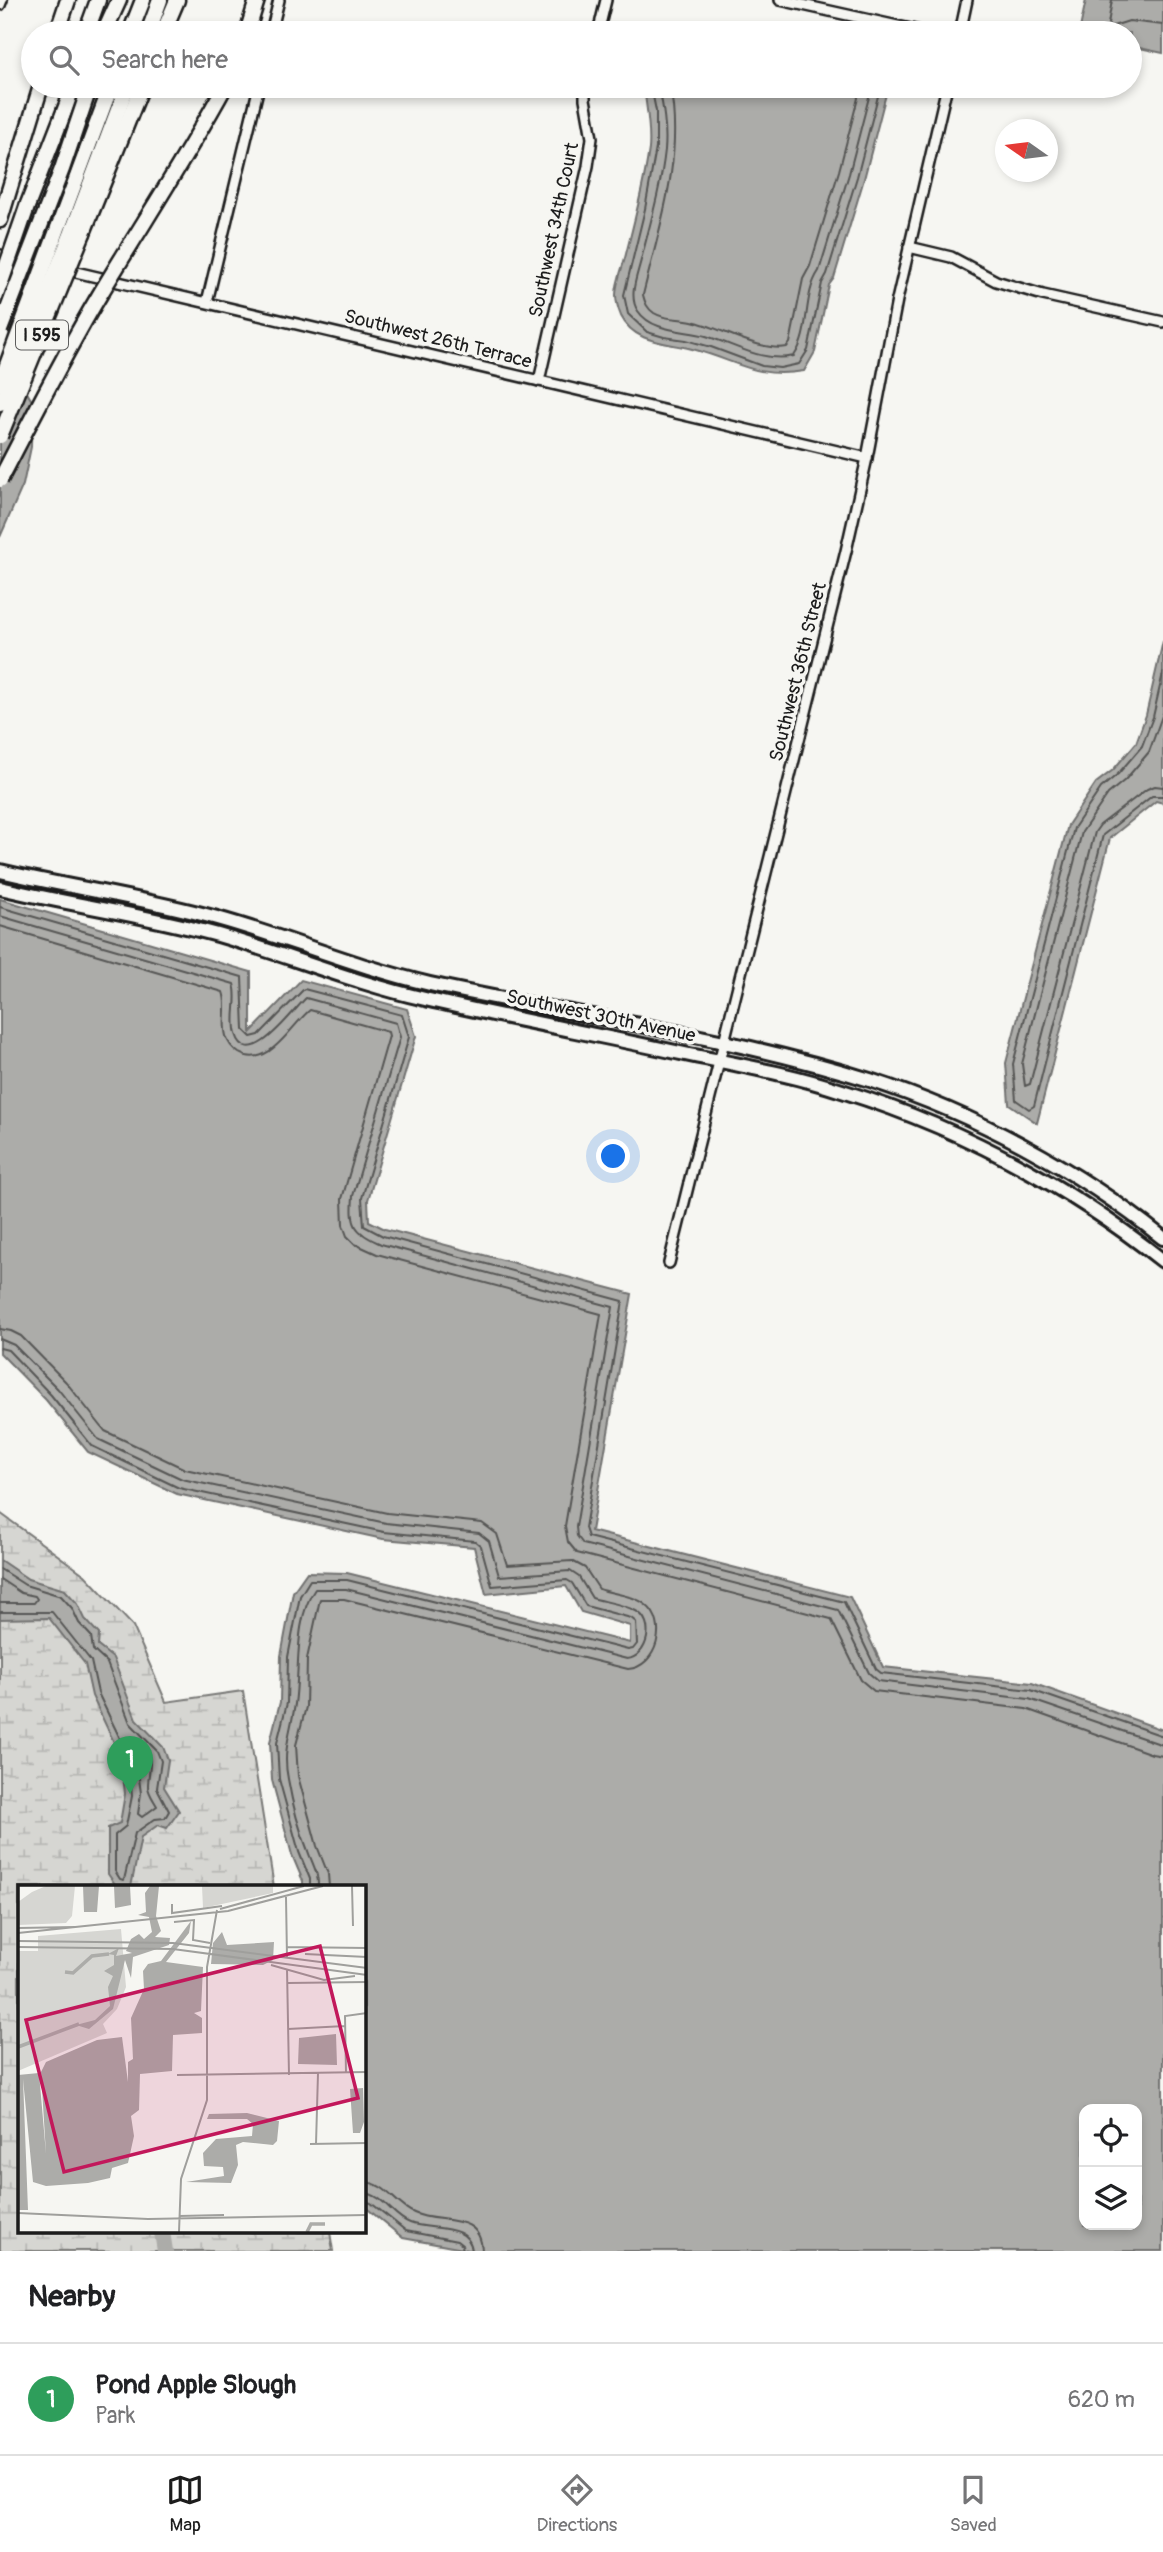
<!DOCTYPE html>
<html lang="en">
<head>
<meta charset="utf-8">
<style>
  body { margin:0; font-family:Pangolin,sans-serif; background:#f2f2f2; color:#202124 }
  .controls { position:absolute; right:21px; bottom:21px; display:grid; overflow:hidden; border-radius:14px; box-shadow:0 4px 10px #0003 }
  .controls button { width:63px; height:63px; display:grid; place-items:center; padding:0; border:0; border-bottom:2px solid #e0e0e0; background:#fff; color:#202124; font:35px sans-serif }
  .compass { position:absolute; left:995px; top:119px; width:63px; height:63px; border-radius:50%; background:#fff; box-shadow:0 4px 10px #0003; rotate:284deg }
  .you { position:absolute; left:614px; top:1157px; width:24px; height:24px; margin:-18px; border:5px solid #fff; border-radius:50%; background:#1a73e8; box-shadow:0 0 0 10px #1a73e833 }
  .badge { display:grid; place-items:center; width:46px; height:46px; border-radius:50%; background:#1c1c1c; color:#fff; font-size:23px; font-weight:700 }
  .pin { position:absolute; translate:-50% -58px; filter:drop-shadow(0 2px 4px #0008) }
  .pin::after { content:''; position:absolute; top:37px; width:24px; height:21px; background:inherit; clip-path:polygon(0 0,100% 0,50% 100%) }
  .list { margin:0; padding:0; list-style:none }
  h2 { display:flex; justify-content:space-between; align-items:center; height:91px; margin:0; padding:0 28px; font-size:30px }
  h2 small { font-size:23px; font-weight:400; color:#757577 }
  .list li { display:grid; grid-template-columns:46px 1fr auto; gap:21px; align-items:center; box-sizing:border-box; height:112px; padding:0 28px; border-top:2px solid #e0e0e0 }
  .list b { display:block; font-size:26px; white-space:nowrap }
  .list p { margin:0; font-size:23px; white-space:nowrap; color:#757577 }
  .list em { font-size:23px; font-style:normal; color:#757577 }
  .icon { flex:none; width:38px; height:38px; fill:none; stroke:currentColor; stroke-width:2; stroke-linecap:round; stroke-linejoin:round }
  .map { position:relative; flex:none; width:1163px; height:2251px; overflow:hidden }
  .search { position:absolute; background:#fff; box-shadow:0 4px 10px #0003; left:21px; right:21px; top:21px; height:77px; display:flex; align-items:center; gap:18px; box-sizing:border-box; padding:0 24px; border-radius:38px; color:#757577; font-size:26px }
  .sheet { height:203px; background:#fff }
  nav { display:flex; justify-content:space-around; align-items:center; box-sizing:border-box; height:98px; border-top:2px solid #e0e0e0; background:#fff; font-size:19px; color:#757577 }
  nav a { display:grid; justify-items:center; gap:4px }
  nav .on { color:#1c1c1c }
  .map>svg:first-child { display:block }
</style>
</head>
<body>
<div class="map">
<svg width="1163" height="2251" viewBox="0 0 1163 2251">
  <defs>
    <pattern id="wetland-marsh" width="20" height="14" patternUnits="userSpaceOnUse" patternTransform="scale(1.75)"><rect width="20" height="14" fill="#d6d6d2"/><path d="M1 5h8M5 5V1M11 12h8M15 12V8" fill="none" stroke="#b7b7b4"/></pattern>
  </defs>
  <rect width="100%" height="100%" fill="#f6f6f2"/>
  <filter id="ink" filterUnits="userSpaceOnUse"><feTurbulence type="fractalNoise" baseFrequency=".0143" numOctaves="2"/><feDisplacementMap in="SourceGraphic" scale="14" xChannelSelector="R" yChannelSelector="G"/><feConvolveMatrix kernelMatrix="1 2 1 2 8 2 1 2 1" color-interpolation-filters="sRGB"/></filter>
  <g filter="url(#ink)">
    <polygon fill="url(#wetland-marsh)" stroke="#797977" stroke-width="2" points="0,1513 85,1575 133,1626 166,1702 243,1691 274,1887 19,1887 19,2232 330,2232 333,2251 0,2251"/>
    <g fill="#acaca9" stroke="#727271" stroke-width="2" fill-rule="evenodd">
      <polygon points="1086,0 1163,0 1163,53 1130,46 1130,33 1079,33"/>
      <path d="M644 86H882L886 94 864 179 834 278 829 285 815 352 804 371C757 379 739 362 696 350 670 342 635 345 621 316 619 311 616 301 616 295 616 282 623 267 626 254 635 219 644 185 649 149 651 127 646 107 644 86Z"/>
      <polygon points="0,360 12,367 32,401 31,447 23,485 0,537"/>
      <polygon points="1163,641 1163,803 1156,801 1110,838 1037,1123 1009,1104 1006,1063 1068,825 1096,783 1113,770 1136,743 1146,715"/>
      <path d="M0 899 251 972V1032L301 980 407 1009 416 1036 368 1200 369 1221 385 1229 632 1294 591 1531 850 1597 883 1667 1032 1683 1163 1730V2251H474L403 2238 364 2206V1887H303V1881L292 1855 272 1780 270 1742 280 1702 281 1656 293 1592 307 1572 347 1573 630 1643V1626L581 1612 566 1586 486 1594 474 1547 383 1539 177 1494 88 1452 46 1400 0 1353ZM1137 2109V2225H1084V2109Z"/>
      <polygon points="0,1560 28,1579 65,1590 78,1604 85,1619 99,1634 98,1646 113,1658 136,1719 163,1747 168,1760 164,1787 179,1811 167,1828 158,1825 141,1837 131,1887 117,1887 108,1874 108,1828 120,1823 125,1794 121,1757 92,1696 85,1664 49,1618 0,1619"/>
    </g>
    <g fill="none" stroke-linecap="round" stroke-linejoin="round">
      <g stroke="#565654" stroke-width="2">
        <polyline points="1112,0 1108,24 1110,27 1129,21 1163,25"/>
        <polyline points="651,86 656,111 656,148 645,209 624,295 628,314 647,332 664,337 686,340 711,347 762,366 780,368 799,364 808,350 822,283 827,274 857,177 878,96 876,86"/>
        <path d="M659 86C663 107 667 128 665 150 661 187 650 224 641 260 637 276 628 297 638 311 652 332 684 330 706 336 736 345 763 363 794 356 811 332 802 296 819 271L849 174 869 97 867 86"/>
        <path d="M670 86C684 157 660 225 643 295 645 303 647 308 654 313 665 320 679 318 692 321 720 327 759 352 787 347L790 343 803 279 810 266 839 171 858 98 856 86"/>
        <polyline points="1163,673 1153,717 1142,746 1118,774 1101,788 1074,828 1013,1064 1016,1100 1029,1109 1034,1106 1103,835 1152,796 1163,796"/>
        <polyline points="1163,713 1149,752 1125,780 1108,794 1082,832 1022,1064 1025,1086 1030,1084 1095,832 1100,825 1147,789 1155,786 1163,787"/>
        <polyline points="0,907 242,977 244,1030 251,1037 259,1035 304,989 402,1015 409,1037 362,1198 364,1226 383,1236 623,1301 585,1528 588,1537 844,1602 876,1669 881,1673 1031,1690 1163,1736"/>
        <path d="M0 916 234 984C239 999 231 1018 236 1034 248 1074 295 1008 306 998L396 1023 400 1037 353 1196C351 1225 353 1232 381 1244L613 1307 576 1527 577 1536 583 1544 838 1610 869 1673 878 1681 1029 1699 1163 1745"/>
        <path d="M0 926 223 992C228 1005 222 1021 226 1036 228 1043 233 1049 239 1053 269 1070 291 1025 310 1010L388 1032 389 1036 342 1199 343 1225 347 1236 355 1244 377 1254 601 1314 565 1526 568 1542 577 1553 831 1619 861 1680 874 1691 1026 1709 1152 1754 1163 1756"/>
        <path d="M0 1329 11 1331 21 1336 66 1382 105 1431 185 1469 387 1513 482 1523 497 1534 507 1565 572 1561 585 1568 599 1589C613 1594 634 1595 646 1605 669 1623 657 1667 628 1669L344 1599H320L307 1659 306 1707 296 1745 298 1776 317 1846 328 1874 329 1887"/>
        <path d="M0 1339 14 1345 58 1389 98 1439 182 1479 386 1523 479 1533 489 1541 499 1576 570 1571 579 1577 592 1598C606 1602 623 1604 636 1611 656 1621 648 1657 627 1659L346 1589H315C294 1618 300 1671 295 1704 291 1731 282 1751 288 1779 292 1802 299 1829 308 1851 312 1863 319 1874 318 1887"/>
        <polyline points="0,1348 8,1350 51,1395 92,1446 179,1488 384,1532 475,1541 481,1546 492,1586 567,1580 572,1583 586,1606 631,1618 636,1622 637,1644 633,1649 628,1650 347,1580 310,1580 300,1596 288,1657 287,1703 277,1743 279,1779 299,1852 310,1879 310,1887"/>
        <polyline points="0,1569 25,1585 61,1596 72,1608 79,1623 91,1636 93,1650 107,1663 130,1723 157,1751 161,1761 157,1788 169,1811 165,1818 155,1819 135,1833 124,1880 120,1879 115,1871 115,1835 126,1826 132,1796 128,1755 98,1693 91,1661 52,1612 0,1612"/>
        <polyline points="0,1579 21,1593 35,1596 37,1599 34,1603 0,1603"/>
        <path d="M138 1746C157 1756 148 1769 148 1786 148 1793 154 1800 157 1806L142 1817 138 1814 141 1793 135 1750Z"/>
        <path d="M364 2182C387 2183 395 2205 414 2213 438 2225 481 2210 482 2251"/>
        <path d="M364 2193C383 2194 393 2217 410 2223 430 2231 470 2222 472 2251"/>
        <polyline points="364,2201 371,2203 406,2231 457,2241 462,2245 463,2251"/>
      </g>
      <polyline stroke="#acaca9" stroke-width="16" points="162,2232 165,2251"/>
      <defs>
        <g id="minor">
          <polyline points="780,0 929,33"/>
          <polyline points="0,5 2,0"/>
          <polyline points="271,33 279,0"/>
          <polyline points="598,33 606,0"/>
          <polyline points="960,33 967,0"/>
          <polyline points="909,247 951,257 996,281 1043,295 1163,322"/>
          <polyline points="0,255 46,266"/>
          <polyline points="63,269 867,458"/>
          <polyline points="207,302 259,86"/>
          <polyline points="539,381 588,166 592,138 585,99 585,86"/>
          <polyline points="669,1263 846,551 867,458 897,300 947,86"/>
        </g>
        <g id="major">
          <path d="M0 871C72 888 146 898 217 918 289 938 357 967 430 984 576 1016 727 1035 870 1080 975 1114 1077 1169 1163 1238"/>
          <path d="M0 888C72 905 146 915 218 935 287 955 354 983 425 999 511 1019 599 1035 685 1054 738 1065 791 1074 842 1091 958 1127 1067 1185 1163 1261"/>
        </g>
        <g id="highway">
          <polyline points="57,33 68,0"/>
          <polyline points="86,33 98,0"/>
          <polyline points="104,33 119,0"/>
          <polyline points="130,33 143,0"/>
          <polyline points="148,33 160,0"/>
          <polyline points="163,33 177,0"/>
          <polyline points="247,33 257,0"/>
          <polyline points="28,204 74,86"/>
          <polyline points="0,220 41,86"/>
          <polyline points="58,228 111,86"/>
          <polyline points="72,232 127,86"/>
          <polyline points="83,233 142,86"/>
        </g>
      </defs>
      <use href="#minor" stroke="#1c1c1c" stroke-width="14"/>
      <use href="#major" stroke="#1c1c1c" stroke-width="18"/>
      <use href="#highway" stroke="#1c1c1c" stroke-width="19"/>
      <use href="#minor" stroke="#f6f6f2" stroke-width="9"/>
      <use href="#major" stroke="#f6f6f2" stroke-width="12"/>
      <use href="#highway" stroke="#f6f6f2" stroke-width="14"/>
      <defs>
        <g id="highway-bridge">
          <polyline points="0,285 28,204"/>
          <polyline points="0,330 62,169 90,86"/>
          <polyline points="0,384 58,228"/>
          <polyline points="0,403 12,383 72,232"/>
          <polyline points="0,436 83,233"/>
          <path d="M0 480C32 419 63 356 99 296 141 226 186 158 225 86"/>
        </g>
      </defs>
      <use href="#highway-bridge" stroke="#1c1c1c" stroke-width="19" stroke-linecap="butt"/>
      <use href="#highway-bridge" stroke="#f6f6f2" stroke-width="14"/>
    </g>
  </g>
  <g text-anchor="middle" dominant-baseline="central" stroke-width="7" stroke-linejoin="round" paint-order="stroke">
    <rect fill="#f6f6f2" stroke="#5d5d5c" stroke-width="2" x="16" y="320.5" width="52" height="29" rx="5"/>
    <g font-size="18" font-weight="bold" fill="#1c1c1c">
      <text x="42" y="335">I 595</text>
    </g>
    <g font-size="19" fill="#1c1c1c" stroke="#f6f6f2">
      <text transform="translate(554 230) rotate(-78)">Southwest 34th Court</text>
      <text transform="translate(438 339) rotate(14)">Southwest 26th Terrace</text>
      <text transform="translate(798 672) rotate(-76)">Southwest 36th Street</text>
      <text transform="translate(601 1016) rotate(12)">Southwest 30th Avenue</text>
    </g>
  </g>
  <g transform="translate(18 1885)">
    <rect width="348" height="348" fill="#f6f6f2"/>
    <path d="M57 1 54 31 48 38 0 40V17L14 7 28 1Z" fill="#d6d6d2"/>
    <path d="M103 44 108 102 99 124 85 139 89 148 0 186V66H20V51Z" fill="#d6d6d2"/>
    <path d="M184 1H255V8L185 23Z" fill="#d6d6d2"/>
    <path d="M65 1H81L79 27H66ZM96 1H112L113 20 97 23ZM132 1H141L138 31 143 46 137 52 152 53 151 60 115 72 113 93 107 75 95 124 71 144 58 140 77 135 92 121 90 102 95 91 86 86 96 80V70L90 69 101 63 98 71 114 68 108 66 113 54 121 49 126 54 134 47 131 32 120 30 128 27 127 8ZM173 36 171 48 148 77 185 82 183 126 176 128 184 133V148L155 150 154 186 122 189 121 225 113 231 116 251 110 278 94 283 92 293 70 298 28 301 15 297 5 194 10 325H0V190L21 188 28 269 23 187 28 177 79 155 104 152 110 197V177L115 174 113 133 126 104 125 86 130 79 143 76ZM204 47 209 60 256 57 255 75 245 80 193 79 195 58ZM318 149 319 180 280 179 281 153ZM345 203 346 237 342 248H335L332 204ZM229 228 261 236 259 256 255 260 225 257 218 260 220 280 213 298 168 297 206 291 205 282 186 281 185 268 198 254 234 251 235 239 229 234H189L191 229Z" fill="#acaca9"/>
    <path fill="none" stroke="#acaca9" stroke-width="3.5" d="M47 87 55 88 74 71 91 69M0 162 61 139M289 347 293 339H307"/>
    <path fill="none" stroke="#9f9f9c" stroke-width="2" d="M334 1 335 41M268 12 269 73M154 19V28L204 21M202 24 286 1M156 37 176 35 175 55 192 58M0 43 57 42M0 48 210 26 305 1M0 56 155 58 349 83M0 62 155 64 349 90M269 62 349 63M287 69 349 72M253 80 306 95 337 91M269 84 271 190M270 98 349 97M270 144 327 141M328 188 327 131 349 128M159 190 349 187M292 259 349 258M298 259 300 188M0 328 130 334 349 330M161 331 206 330M161 347 163 294 189 215V82L199 25"/>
    <path fill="#c2185b" fill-opacity="0.15" stroke="#c2185b" stroke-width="3.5" d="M302 61 340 213 46 287 8 135Z"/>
    <rect width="348" height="348" fill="none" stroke="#1c1c1c" stroke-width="3.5"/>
  </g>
</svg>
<div class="controls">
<button><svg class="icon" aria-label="locate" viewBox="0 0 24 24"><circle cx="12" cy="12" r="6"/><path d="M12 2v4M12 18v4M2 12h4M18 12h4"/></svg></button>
<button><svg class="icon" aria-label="layers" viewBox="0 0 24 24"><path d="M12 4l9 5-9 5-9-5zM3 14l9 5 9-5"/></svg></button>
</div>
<svg class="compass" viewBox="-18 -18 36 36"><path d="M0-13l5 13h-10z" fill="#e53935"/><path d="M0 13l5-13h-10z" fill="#757577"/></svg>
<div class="you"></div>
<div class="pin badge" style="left:130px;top:1794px;background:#2e9e5b">1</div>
<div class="search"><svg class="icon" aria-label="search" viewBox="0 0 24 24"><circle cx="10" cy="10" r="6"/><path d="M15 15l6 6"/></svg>Search here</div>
</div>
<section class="sheet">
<h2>Nearby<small></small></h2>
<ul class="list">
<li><span class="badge" style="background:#2e9e5b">1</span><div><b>Pond Apple Slough</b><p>Park</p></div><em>620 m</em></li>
</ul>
</section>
<nav>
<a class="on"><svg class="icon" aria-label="map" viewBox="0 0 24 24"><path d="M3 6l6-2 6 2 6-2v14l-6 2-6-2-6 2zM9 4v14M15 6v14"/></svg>Map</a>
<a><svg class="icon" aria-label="directions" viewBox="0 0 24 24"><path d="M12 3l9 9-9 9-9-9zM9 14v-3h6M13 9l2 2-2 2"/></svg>Directions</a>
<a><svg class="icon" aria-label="saved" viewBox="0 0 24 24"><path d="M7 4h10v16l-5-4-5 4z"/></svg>Saved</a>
</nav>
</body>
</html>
